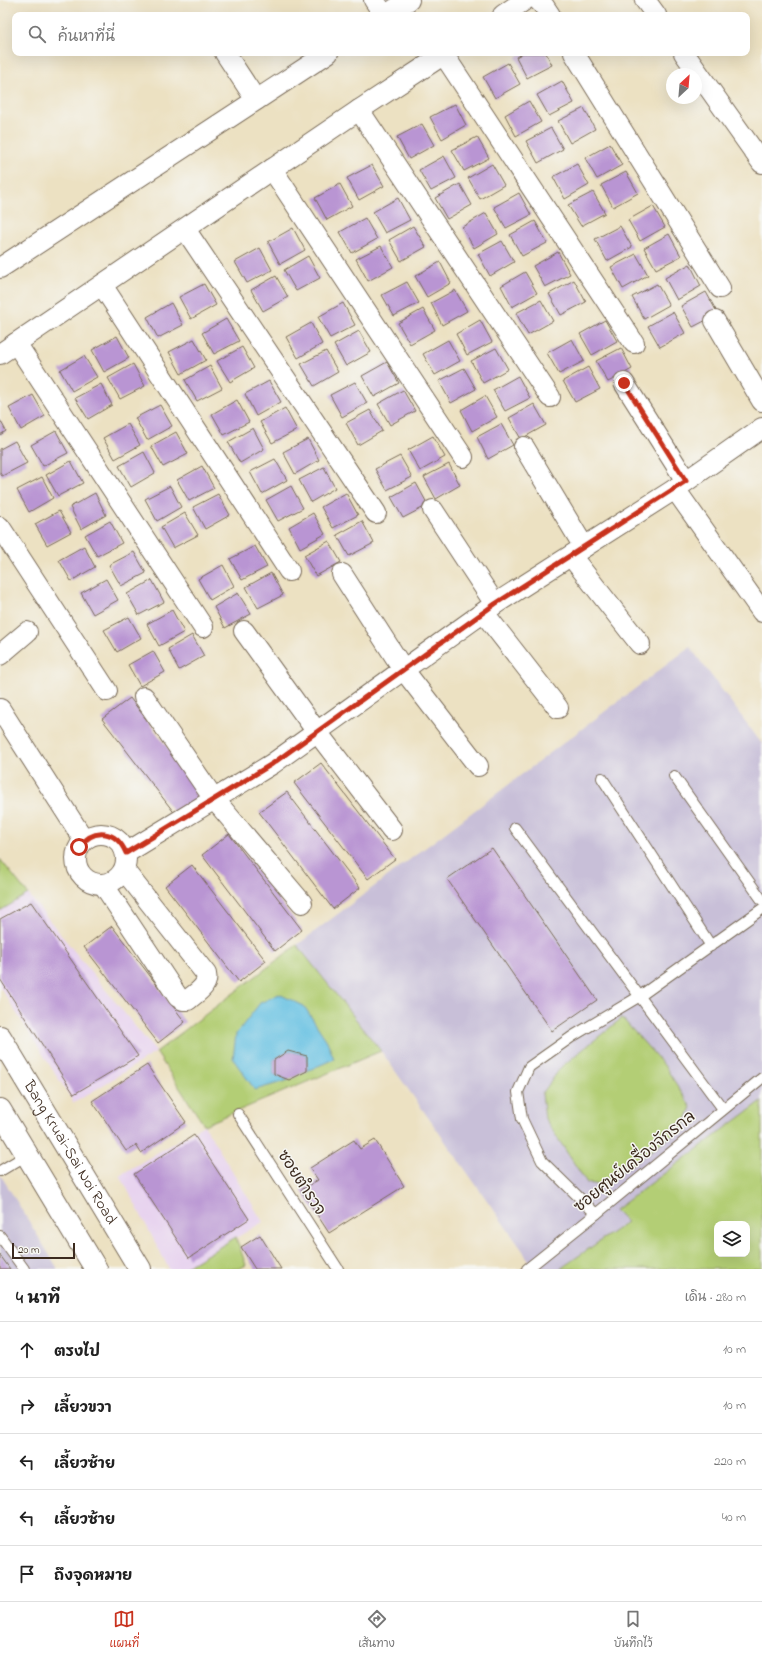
<!DOCTYPE html>
<html lang="th">
<head>
<meta charset="utf-8">
<style>
  body { margin:0; font-family:"Indie Flower","Playpen Sans Thai",sans-serif; background:#f2f2f2; color:#222 }
  .controls { position:absolute; right:12px; bottom:12px; display:grid; overflow:hidden; border-radius:8px; box-shadow:0 4px 16px #0002 }
  .controls button { width:36px; height:36px; display:grid; place-items:center; padding:0; border:0; border-bottom:1px solid #e0e0e0; background:#fff; color:#222; font:20px sans-serif }
  .compass { position:absolute; left:666px; top:68px; width:36px; height:36px; border-radius:50%; background:#fff; box-shadow:0 4px 16px #0002; rotate:26deg }
  .scale { position:absolute; left:12px; bottom:10px; width:63px; box-sizing:border-box; padding-left:4px; border:2px solid #3b2a1e; border-top:0; font-size:11px; line-height:14px; white-space:nowrap; color:#3b2a1e; -webkit-text-stroke:3px #f6f6f2; paint-order:stroke }
  .stop { position:absolute; width:12px; height:12px; margin:-9px; border:3px solid #c8321e; border-radius:50%; background:#fff }
  .stop.end { background:#c8321e; border-color:#fff; box-shadow:0 1px 4px #0008 }
  .list { margin:0; padding:0; list-style:none }
  h2 { display:flex; justify-content:space-between; align-items:center; height:52px; margin:0; padding:0 16px; font-size:17px }
  h2 small { font-size:13px; font-weight:400; color:#767676 }
  .list li { display:grid; grid-template-columns:26px 1fr auto; gap:12px; align-items:center; box-sizing:border-box; height:56px; padding:0 16px; border-top:1px solid #e0e0e0 }
  .list b { display:block; font-size:15px; white-space:nowrap }
  .list em { font-size:13px; font-style:normal; color:#767676 }
  .icon { flex:none; width:22px; height:22px; fill:none; stroke:currentColor; stroke-width:2; stroke-linecap:round; stroke-linejoin:round }
  .map { position:relative; flex:none; width:762px; height:1269px; overflow:hidden }
  .search { position:absolute; background:#fff; box-shadow:0 4px 16px #0002; left:12px; right:12px; top:12px; height:44px; display:flex; align-items:center; gap:10px; box-sizing:border-box; padding:0 14px; border-radius:8px; color:#767676; font-size:15px }
  .sheet { height:332px; background:#fff }
  nav { display:flex; justify-content:space-around; align-items:center; box-sizing:border-box; height:56px; border-top:1px solid #e0e0e0; background:#fff; font-size:11px; color:#767676 }
  nav a { display:grid; justify-items:center; gap:2px }
  nav .on { color:#c8321e }
  .map>svg:first-child { display:block }
</style>
</head>
<body>
<div class="map">
<svg width="762" height="1269" viewBox="0 0 762 1269">
  <rect width="100%" height="100%" fill="#f6f6f2"/>
  <filter id="ink" filterUnits="userSpaceOnUse"><feTurbulence type="fractalNoise" baseFrequency=".025" numOctaves="2"/><feDisplacementMap in="SourceGraphic" scale="8" xChannelSelector="R" yChannelSelector="G"/><feConvolveMatrix kernelMatrix="1 2 1 2 8 2 1 2 1" color-interpolation-filters="sRGB"/></filter>
  <filter id="wash" filterUnits="userSpaceOnUse"><feTurbulence type="fractalNoise" baseFrequency=".012" numOctaves="4" result="noise"/><feDisplacementMap in="SourceGraphic" scale="16" xChannelSelector="R" yChannelSelector="G"/><feGaussianBlur stdDeviation="0.9" result="paint"/><feColorMatrix in="noise" values="0 0 0 0 0 0 0 0 0 0 0 0 0 0 0 0 0 1.4 0 .05"/><feComposite in="paint" operator="in"/></filter>
  <g filter="url(#wash)">
    <rect width="100%" height="100%" fill="#ece1c2"/>
    <g fill="#e7d2ef">
      <polygon points="28,894 156,1052 74,1103 0,987 0,911"/>
      <polygon points="204,1125 263,1222 183,1269 169,1269 120,1175"/>
    </g>
    <g fill="#c8bfd8">
      <polygon points="690,647 762,744 762,1101 615,1210 627,1222 560,1269 532,1269 523,1251 381,1051 297,945"/>
      <polygon points="0,1174 58,1269 0,1269"/>
    </g>
    <g fill="#b3ce74" stroke="#777c49" fill-rule="evenodd">
      <polygon points="0,859 28,894 0,911"/>
      <polygon points="297,945 381,1051 204,1125 156,1052"/>
      <polygon points="622,1018 664,1065 691,1107 683,1128 602,1185 587,1183 545,1119 542,1094 561,1067"/>
      <path d="M762 1101V1269H560L627 1222 615 1210ZM717 1224H747V1254H717Z"/>
      <polygon points="236,1237 246,1265 239,1269 183,1269"/>
    </g>
    <polygon fill="#64c0e2" stroke="#507580" points="279,994 304,1006 327,1041 334,1059 307,1071 307,1056 288,1051 274,1060 274,1074 289,1080 255,1090 233,1059 236,1034 260,1003"/>
    <g id="blocks">
      <g fill="#b995d3">
        <polygon points="523,53 546,53 552,65 527,78 516,57"/>
        <polygon points="508,63 520,84 495,98 483,77"/>
        <polygon points="562,81 574,103 549,116 537,95"/>
        <polygon points="529,101 541,122 516,136 505,115"/>
        <polygon points="455,104 466,125 442,139 430,117"/>
        <polygon points="584,108 595,129 570,143 558,121"/>
        <polygon points="422,124 434,145 409,159 397,137"/>
        <polygon points="551,128 563,149 538,163 526,141"/>
        <polygon points="477,137 489,158 464,171 452,150"/>
        <polygon points="610,144 622,165 597,179 585,158"/>
        <polygon points="444,156 456,178 431,191 419,170"/>
        <polygon points="492,164 504,185 480,199 468,178"/>
        <polygon points="577,164 589,185 565,199 553,177"/>
        <polygon points="372,165 384,186 359,200 347,178"/>
        <polygon points="626,172 638,193 613,207 601,185"/>
        <polygon points="340,184 352,206 327,220 315,198"/>
        <polygon points="460,184 472,205 447,219 435,198"/>
        <polygon points="593,192 605,213 581,226 568,205"/>
        <polygon points="519,193 531,215 506,228 494,207"/>
        <polygon points="398,198 410,220 385,233 373,212"/>
        <polygon points="653,206 665,227 640,241 628,220"/>
        <polygon points="486,213 498,234 474,248 462,227"/>
        <polygon points="365,218 377,239 352,253 340,232"/>
        <polygon points="535,221 547,243 522,256 510,235"/>
        <polygon points="413,226 426,247 401,261 389,240"/>
        <polygon points="620,226 632,247 607,261 595,239"/>
        <polygon points="293,228 305,250 280,264 268,242"/>
        <polygon points="669,234 681,256 656,269 644,248"/>
        <polygon points="502,241 514,262 490,276 478,254"/>
        <polygon points="381,246 393,267 368,281 356,259"/>
        <polygon points="260,248 272,270 247,283 235,262"/>
        <polygon points="558,252 570,274 545,287 533,266"/>
        <polygon points="636,254 648,275 623,289 611,267"/>
        <polygon points="308,256 320,278 296,291 284,270"/>
        <polygon points="440,262 451,283 427,297 415,276"/>
        <polygon points="690,264 701,286 677,300 665,278"/>
        <polygon points="525,272 537,293 512,307 501,286"/>
        <polygon points="276,276 288,297 263,311 251,290"/>
        <polygon points="574,280 586,302 561,315 549,294"/>
        <polygon points="407,282 419,303 394,316 382,295"/>
        <polygon points="204,284 216,305 191,319 179,297"/>
        <polygon points="657,284 669,305 644,319 632,297"/>
        <polygon points="455,290 467,311 442,325 431,303"/>
        <polygon points="706,292 718,314 693,327 681,306"/>
        <polygon points="541,300 553,321 528,335 516,313"/>
        <polygon points="171,303 183,325 158,338 147,317"/>
        <polygon points="343,303 355,325 330,338 318,317"/>
        <polygon points="423,309 435,330 410,344 398,323"/>
        <polygon points="673,312 685,333 660,347 648,326"/>
        <polygon points="226,319 239,341 214,354 202,333"/>
        <polygon points="480,320 492,342 467,355 456,334"/>
        <polygon points="605,320 617,341 592,355 580,334"/>
        <polygon points="311,323 322,344 298,358 286,337"/>
        <polygon points="359,331 371,352 346,366 334,345"/>
        <polygon points="117,336 129,358 104,372 92,350"/>
        <polygon points="194,339 206,360 181,374 169,352"/>
        <polygon points="572,339 584,361 559,374 547,353"/>
        <polygon points="448,340 460,361 435,375 423,354"/>
        <polygon points="242,347 254,368 230,382 217,361"/>
        <polygon points="496,348 508,369 483,383 471,361"/>
        <polygon points="621,348 632,369 608,382 596,361"/>
        <polygon points="326,351 338,372 314,386 301,364"/>
        <polygon points="84,356 97,377 72,391 60,370"/>
        <polygon points="387,362 399,383 374,397 362,376"/>
        <polygon points="133,364 145,386 120,399 108,378"/>
        <polygon points="210,366 222,388 197,401 185,380"/>
        <polygon points="588,367 600,389 575,402 563,381"/>
        <polygon points="464,368 476,389 451,403 439,381"/>
        <polygon points="518,376 530,398 505,411 493,390"/>
        <polygon points="269,381 281,402 256,416 245,394"/>
        <polygon points="355,382 367,403 342,417 330,395"/>
        <polygon points="101,384 112,405 88,419 75,398"/>
        <polygon points="403,390 415,411 390,425 378,404"/>
        <polygon points="33,395 45,416 21,430 9,408"/>
        <polygon points="485,396 497,417 472,431 461,410"/>
        <polygon points="237,400 249,422 224,435 212,414"/>
        <polygon points="534,404 546,425 521,439 509,418"/>
        <polygon points="160,405 172,426 147,440 135,418"/>
        <polygon points="285,408 297,430 272,443 260,422"/>
        <polygon points="370,410 382,431 358,445 346,423"/>
        <polygon points="0,420 6,431 0,435"/>
        <polygon points="128,424 140,445 115,459 103,438"/>
        <polygon points="501,424 513,445 488,459 477,437"/>
        <polygon points="253,428 264,449 240,463 228,442"/>
        <polygon points="56,431 68,453 43,466 31,445"/>
        <polygon points="176,432 188,454 163,467 151,446"/>
        <polygon points="433,436 445,457 420,471 408,450"/>
        <polygon points="308,439 319,460 295,474 283,452"/>
        <polygon points="15,441 27,463 2,476 0,473 0,449"/>
        <polygon points="144,452 155,473 131,487 119,466"/>
        <polygon points="400,456 412,477 387,490 375,469"/>
        <polygon points="275,459 287,480 262,494 250,472"/>
        <polygon points="71,461 83,483 58,496 46,475"/>
        <polygon points="449,464 460,485 436,499 424,477"/>
        <polygon points="202,466 214,488 189,501 177,480"/>
        <polygon points="324,467 335,488 311,502 299,480"/>
        <polygon points="42,477 53,498 29,512 17,490"/>
        <polygon points="416,483 428,505 403,518 391,497"/>
        <polygon points="170,486 181,507 157,521 145,499"/>
        <polygon points="291,486 303,508 278,521 266,500"/>
        <polygon points="95,493 106,515 81,529 70,507"/>
        <polygon points="346,493 358,515 333,528 321,507"/>
        <polygon points="218,494 230,515 205,529 193,507"/>
        <polygon points="59,511 71,532 47,545 35,524"/>
        <polygon points="185,513 198,535 173,548 161,527"/>
        <polygon points="313,513 325,534 300,548 289,527"/>
        <polygon points="110,521 122,543 97,556 85,535"/>
        <polygon points="362,521 374,543 349,556 337,535"/>
        <polygon points="329,541 341,562 316,576 304,555"/>
        <polygon points="84,546 95,567 71,581 59,560"/>
        <polygon points="255,546 267,567 242,580 230,559"/>
        <polygon points="134,552 146,573 121,586 109,565"/>
        <polygon points="223,565 234,586 210,600 198,579"/>
        <polygon points="271,573 283,595 258,608 246,587"/>
        <polygon points="106,579 118,600 93,614 81,593"/>
        <polygon points="152,580 164,602 139,615 127,594"/>
        <polygon points="238,593 251,614 225,628 214,607"/>
        <polygon points="172,610 184,632 159,646 147,624"/>
        <polygon points="129,617 141,638 117,652 104,630"/>
        <polygon points="192,635 204,656 179,670 168,649"/>
        <polygon points="153,651 165,672 140,686 128,665"/>
        <polygon points="130,698 203,794 176,815 102,719"/>
        <polygon points="321,763 395,859 368,879 294,783"/>
        <polygon points="287,792 360,888 333,909 259,812"/>
        <polygon points="229,834 302,930 275,951 202,855"/>
        <polygon points="492,848 597,1000 552,1031 447,879"/>
        <polygon points="192,865 266,961 239,982 165,886"/>
        <polygon points="31,902 138,1056 74,1094 0,979 0,919"/>
        <polygon points="112,926 185,1022 158,1043 84,947"/>
        <polygon points="288,1051 307,1056 307,1071 289,1080 274,1074 274,1060"/>
        <polygon points="147,1065 186,1122 141,1153 136,1145 126,1151 92,1101"/>
        <polygon points="194,1135 249,1219 189,1258 134,1174"/>
        <polygon points="354,1140 360,1149 375,1140 404,1186 329,1233 301,1190 318,1180 310,1168"/>
        <polygon points="260,1235 281,1269 255,1269 241,1247"/>
        <polygon points="0,1255 10,1269 0,1269"/>
      </g>
    </g>
  </g>
  <g filter="url(#ink)">
    <use href="#blocks" fill-opacity="0" stroke="#796a57" stroke-width="1"/>
    <g fill="none" stroke-linecap="round" stroke-linejoin="round">
      <defs>
        <g id="lane">
          <polyline points="674,776 762,900"/>
          <polyline points="602,778 711,946"/>
          <polyline points="515,828 723,1109"/>
          <polyline points="238,1114 338,1269"/>
          <polyline points="0,1171 27,1155"/>
          <polyline points="596,1214 542,1161 522,1119 518,1092 529,1067 573,1036 640,996 762,909"/>
          <polyline points="0,1236 24,1269"/>
          <polyline points="527,1269 596,1214 762,1078"/>
        </g>
        <g id="street">
          <polyline points="374,0 384,15"/>
          <polyline points="538,0 544,6 550,15"/>
          <polyline points="645,0 656,15"/>
          <polyline points="386,15 409,0"/>
          <polyline points="503,15 525,0"/>
          <polyline points="225,53 256,100"/>
          <polyline points="574,53 720,288"/>
          <polyline points="684,53 762,163"/>
          <polyline points="444,55 634,343"/>
          <polyline points="359,110 550,397"/>
          <polyline points="272,169 463,457"/>
          <polyline points="185,229 376,513"/>
          <polyline points="0,268 328,53"/>
          <polyline points="102,285 289,571"/>
          <polyline points="715,321 762,401"/>
          <polyline points="16,343 203,627"/>
          <polyline points="0,354 359,110 446,53"/>
          <polyline points="624,383 686,481"/>
          <polyline points="524,447 584,547"/>
          <polyline points="675,489 762,612"/>
          <polyline points="433,510 495,604"/>
          <polyline points="0,527 107,691"/>
          <polyline points="571,556 640,644"/>
          <polyline points="342,574 403,669 478,766"/>
          <polyline points="484,613 558,708"/>
          <polyline points="244,631 317,732 392,830"/>
          <polyline points="0,655 27,632"/>
          <polyline points="144,697 214,799 302,903"/>
          <polyline points="0,709 84,840"/>
          <circle cx="101" cy="859" r="25"/>
          <polyline points="126,853 272,764 495,604 675,489 762,428"/>
          <path d="M103 884 178 997 183 1000H188C197 992 209 986 206 974L124 870"/>
        </g>
        <g id="secondary">
          <path id="s1" d="M0 1037 140 1269"/>
          <polyline points="0,1110 96,1269"/>
        </g>
      </defs>
      <use href="#lane" stroke="#796a57" stroke-width="12"/>
      <use href="#street" stroke="#796a57" stroke-width="22"/>
      <use href="#secondary" stroke="#796a57" stroke-width="24"/>
      <use href="#lane" stroke="#fff" stroke-width="10"/>
      <use href="#street" stroke="#fff" stroke-width="20"/>
      <use href="#secondary" stroke="#fff" stroke-width="22"/>
    </g>
  </g>
  <g fill="none" stroke-linecap="round" stroke-linejoin="round" filter="url(#ink)">
    <path stroke="#c8321e" stroke-width="5" d="M79 847C94 827 116 830 126 853L272 764 495 604 686 481 624 383"/>
  </g>
  <g text-anchor="middle" dominant-baseline="central" stroke-width="3" stroke-linejoin="round" paint-order="stroke">
    <g font-size="16" fill="#3b2a1e" stroke="#f6f6f2">
      <text stroke="none"><textPath href="#s1" startOffset="135">Bang Kruai-Sai Noi Road</textPath></text>
      <text transform="translate(635 1162) rotate(-39)">ซอยศูนย์เครื่องจักรกล</text>
      <text transform="translate(301 1183) rotate(57)">ซอยตำรวจ</text>
    </g>
  </g>
</svg>
<div class="controls">
<button><svg class="icon" aria-label="layers" viewBox="0 0 24 24"><path d="M12 4l9 5-9 5-9-5zM3 14l9 5 9-5"/></svg></button>
</div>
<svg class="compass" viewBox="-18 -18 36 36"><path d="M0-13l5 13h-10z" fill="#e53935"/><path d="M0 13l5-13h-10z" fill="#767676"/></svg>
<div class="scale">20 m</div>
<div class="stop" style="left:79px;top:847px"></div>
<div class="stop end" style="left:624px;top:383px"></div>
<div class="search"><svg class="icon" aria-label="search" viewBox="0 0 24 24"><circle cx="10" cy="10" r="6"/><path d="M15 15l6 6"/></svg>ค้นหาที่นี่</div>
</div>
<section class="sheet">
<h2>4 นาที<small>เดิน · 280 m</small></h2>
<ul class="list">
<li><svg class="icon" aria-label="ahead" viewBox="0 0 24 24"><path d="M12 20V5M6 11l6-6 6 6"/></svg><div><b>ตรงไป</b></div><em>10 m</em></li>
<li><svg class="icon" aria-label="right" viewBox="0 0 24 24"><path d="M7 20v-9h11M14 6l5 5-5 5"/></svg><div><b>เลี้ยวขวา</b></div><em>10 m</em></li>
<li><svg class="icon" aria-label="left" viewBox="0 0 24 24"><path d="M17 20v-9H6M10 6l-5 5 5 5"/></svg><div><b>เลี้ยวซ้าย</b></div><em>220 m</em></li>
<li><svg class="icon" aria-label="left" viewBox="0 0 24 24"><path d="M17 20v-9H6M10 6l-5 5 5 5"/></svg><div><b>เลี้ยวซ้าย</b></div><em>40 m</em></li>
<li><svg class="icon" aria-label="arrive" viewBox="0 0 24 24"><path d="M6 21V4h12l-3 4 3 4H6"/></svg><div><b>ถึงจุดหมาย</b></div></li>
</ul>
</section>
<nav>
<a class="on"><svg class="icon" aria-label="map" viewBox="0 0 24 24"><path d="M3 6l6-2 6 2 6-2v14l-6 2-6-2-6 2zM9 4v14M15 6v14"/></svg>แผนที่</a>
<a><svg class="icon" aria-label="directions" viewBox="0 0 24 24"><path d="M12 3l9 9-9 9-9-9zM9 14v-3h6M13 9l2 2-2 2"/></svg>เส้นทาง</a>
<a><svg class="icon" aria-label="saved" viewBox="0 0 24 24"><path d="M7 4h10v16l-5-4-5 4z"/></svg>บันทึกไว้</a>
</nav>
</body>
</html>
